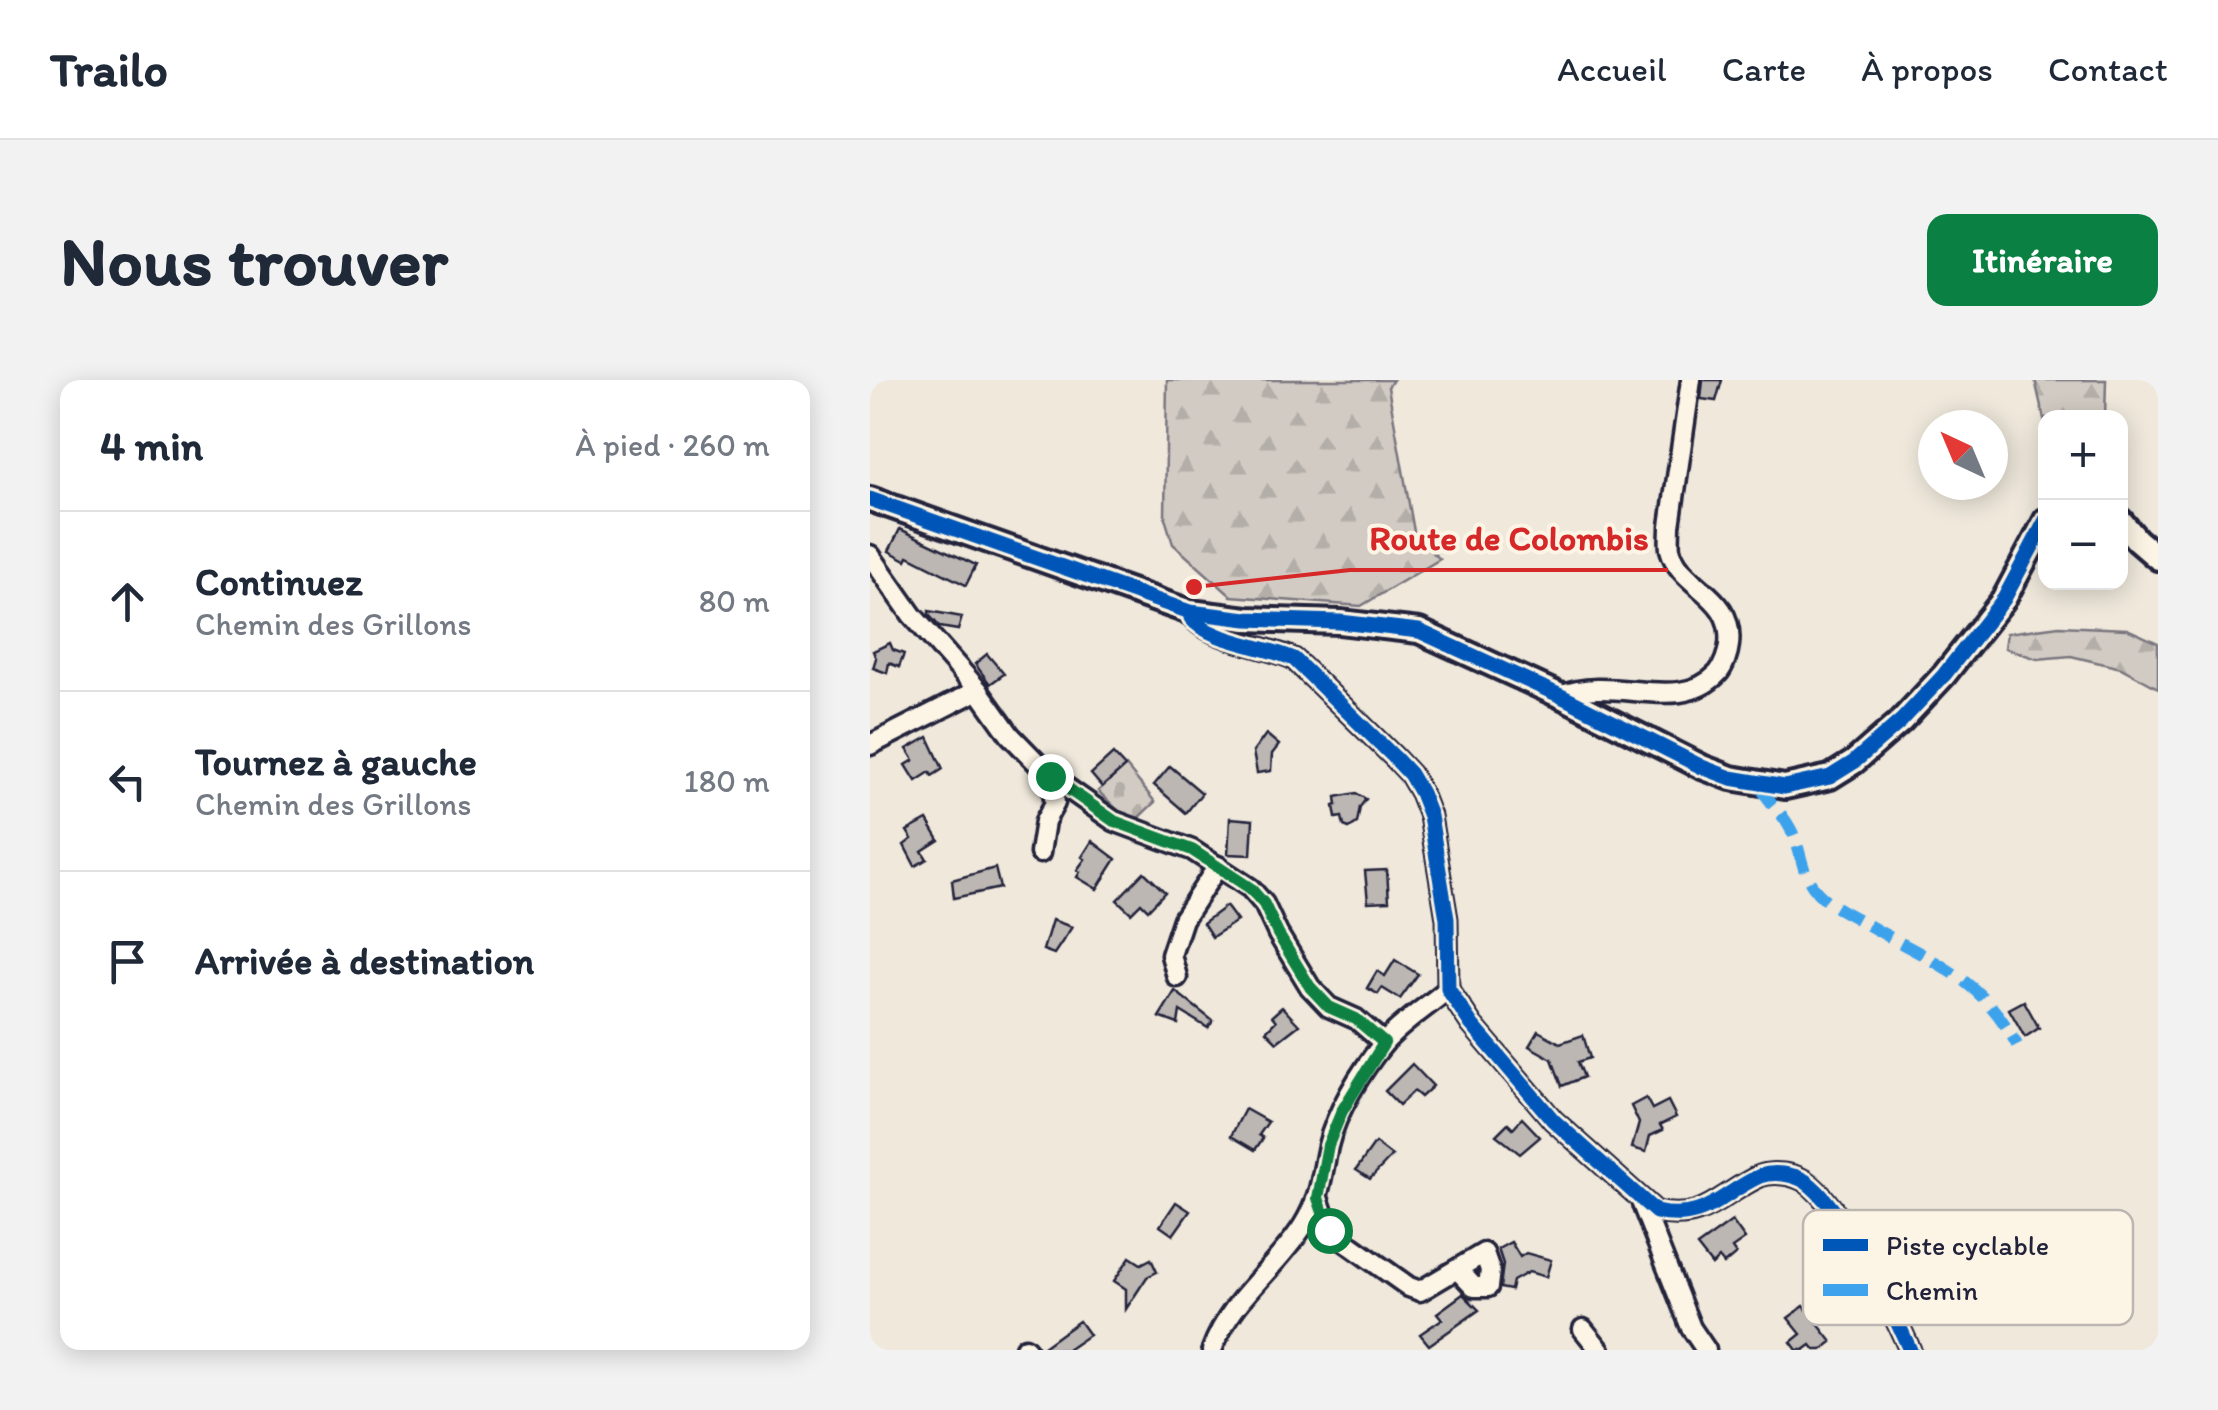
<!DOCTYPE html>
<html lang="fr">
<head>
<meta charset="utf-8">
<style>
  body { margin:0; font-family:Itim,sans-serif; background:#f2f2f3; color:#1f2937 }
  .controls { position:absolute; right:30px; top:30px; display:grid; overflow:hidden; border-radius:20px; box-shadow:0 5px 25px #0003 }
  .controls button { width:90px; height:90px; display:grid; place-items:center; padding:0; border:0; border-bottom:2px solid #e0e1e3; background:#fff; color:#1f2937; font:50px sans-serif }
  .compass { position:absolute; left:1048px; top:30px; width:90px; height:90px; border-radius:50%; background:#fff; box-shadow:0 5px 25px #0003; rotate:316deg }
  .stop { position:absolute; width:30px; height:30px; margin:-22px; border:8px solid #0b8043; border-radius:50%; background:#fff }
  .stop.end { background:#0b8043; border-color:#fff; box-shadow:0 2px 10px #0008 }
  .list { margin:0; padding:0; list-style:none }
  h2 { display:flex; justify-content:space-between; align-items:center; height:130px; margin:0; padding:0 40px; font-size:42px }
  h2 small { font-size:32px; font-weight:400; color:#747a83 }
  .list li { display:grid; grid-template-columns:65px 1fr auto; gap:30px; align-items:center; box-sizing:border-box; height:180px; padding:0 40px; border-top:2px solid #e0e1e3 }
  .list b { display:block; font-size:38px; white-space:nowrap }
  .list p { margin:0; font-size:32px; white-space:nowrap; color:#747a83 }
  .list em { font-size:32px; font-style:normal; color:#747a83 }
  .icon { flex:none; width:55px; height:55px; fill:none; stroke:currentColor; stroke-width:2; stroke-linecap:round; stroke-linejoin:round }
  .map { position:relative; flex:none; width:1288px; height:970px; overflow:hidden; border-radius:20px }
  header { display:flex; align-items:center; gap:60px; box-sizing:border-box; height:140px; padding:0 50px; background:#fff; border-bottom:2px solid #e0e1e3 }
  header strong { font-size:48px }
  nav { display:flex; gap:55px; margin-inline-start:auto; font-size:35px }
  .intro { display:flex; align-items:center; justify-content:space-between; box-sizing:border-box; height:240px; padding:0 60px }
  h1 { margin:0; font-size:70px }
  .button { padding:25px 45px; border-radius:20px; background:#0b8043; color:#fff; font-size:35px; font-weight:700 }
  main { display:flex; gap:60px; padding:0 60px }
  aside { flex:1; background:#fff; border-radius:20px; box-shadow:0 5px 25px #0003 }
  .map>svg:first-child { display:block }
</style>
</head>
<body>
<header>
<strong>Trailo</strong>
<nav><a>Accueil</a><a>Carte</a><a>À propos</a><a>Contact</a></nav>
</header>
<div class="intro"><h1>Nous trouver</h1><a class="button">Itinéraire</a></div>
<main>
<aside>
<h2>4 min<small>À pied · 260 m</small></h2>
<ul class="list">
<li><svg class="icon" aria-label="ahead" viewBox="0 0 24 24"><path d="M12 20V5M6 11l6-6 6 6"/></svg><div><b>Continuez</b><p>Chemin des Grillons</p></div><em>80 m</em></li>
<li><svg class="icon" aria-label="left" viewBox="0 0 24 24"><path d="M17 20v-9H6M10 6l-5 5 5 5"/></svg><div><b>Tournez à gauche</b><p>Chemin des Grillons</p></div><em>180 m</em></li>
<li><svg class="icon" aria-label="arrive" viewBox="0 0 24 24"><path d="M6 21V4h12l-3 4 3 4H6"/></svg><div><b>Arrivée à destination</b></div></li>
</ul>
</aside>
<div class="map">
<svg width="1288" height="970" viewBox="0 0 1288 970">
  <defs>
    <pattern id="forest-firs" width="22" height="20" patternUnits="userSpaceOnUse" patternTransform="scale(2.5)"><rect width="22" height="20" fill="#d1cbc3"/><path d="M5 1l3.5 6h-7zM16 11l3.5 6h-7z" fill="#b3aea8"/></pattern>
    <pattern id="cemetery-stones" width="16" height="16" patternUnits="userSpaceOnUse" patternTransform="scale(2.5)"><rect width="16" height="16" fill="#d1cbc3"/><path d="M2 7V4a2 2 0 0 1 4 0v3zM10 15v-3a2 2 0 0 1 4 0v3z" fill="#b3aea8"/></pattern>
  </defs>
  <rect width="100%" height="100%" fill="#efe8db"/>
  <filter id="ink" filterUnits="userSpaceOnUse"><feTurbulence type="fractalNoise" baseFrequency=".01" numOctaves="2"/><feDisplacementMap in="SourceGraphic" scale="20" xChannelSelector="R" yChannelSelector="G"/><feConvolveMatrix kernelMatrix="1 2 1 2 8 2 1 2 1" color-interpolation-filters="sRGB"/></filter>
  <g filter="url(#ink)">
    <g fill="url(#forest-firs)" stroke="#7a767f" stroke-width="2.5">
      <polygon points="297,0 523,0 518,7 545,157 570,179 491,226 361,216 303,164 295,138"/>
      <polygon points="1165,0 1236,0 1235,37 1176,38 1175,44"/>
      <polygon points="1189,246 1257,249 1288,263 1288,308 1251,288 1201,276 1167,279 1135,268 1137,253"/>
    </g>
    <polygon fill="url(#cemetery-stones)" stroke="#7a767f" stroke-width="2.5" points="256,386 285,422 262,444 228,411"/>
    <g fill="#bcb7b3" stroke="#22223b" stroke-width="2.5">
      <polygon points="833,0 852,0 846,21 831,19"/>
      <polygon points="30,149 106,185 96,205 38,176 36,180 19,171"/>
      <polygon points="59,231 92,237 88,250 70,247 59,235"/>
      <polygon points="20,263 23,270 34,274 29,287 19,283 17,293 3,288 6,278 3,271"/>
      <polygon points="117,274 134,294 120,304 105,284"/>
      <polygon points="396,354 409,365 402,374 401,391 387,393 383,372"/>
      <polygon points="58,357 73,389 62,396 60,392 46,401 36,385 44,380 37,369"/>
      <polygon points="243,374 255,387 232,407 221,394"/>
      <polygon points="300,386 332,413 316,433 284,405"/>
      <polygon points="486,413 496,419 490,427 487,443 479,448 474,446 472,437 466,438 464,426 467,425 466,417"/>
      <polygon points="360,438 383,440 381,475 358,474"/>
      <polygon points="57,440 69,460 52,471 57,479 45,486 34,465 42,459 37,451"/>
      <polygon points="222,461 246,479 227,509 207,497 210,492 207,490 215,479 212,477"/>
      <polygon points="125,488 130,508 84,518 82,500"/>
      <polygon points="517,490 519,521 498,522 495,491"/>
      <polygon points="274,492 295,512 278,530 271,523 261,533 247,520"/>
      <polygon points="356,526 367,541 342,557 333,543"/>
      <polygon points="182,540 202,547 184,574 173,570"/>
      <polygon points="525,580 548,594 530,619 512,608 508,614 497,608 507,591 515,596"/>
      <polygon points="305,611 343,641 338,648 310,631 308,644 289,637"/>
      <polygon points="1154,621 1169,648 1155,657 1139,629"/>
      <polygon points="412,627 429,645 407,662 396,651 406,641 402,636"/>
      <polygon points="668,651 690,663 713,655 720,678 708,682 714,697 692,706 682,679 659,666"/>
      <polygon points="542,684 563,706 551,717 544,711 529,725 515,711"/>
      <polygon points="776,718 782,729 798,721 806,737 790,745 793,750 780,756 776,772 762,768 769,743 761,726"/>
      <polygon points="375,729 398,742 389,755 393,758 385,770 361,756"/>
      <polygon points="652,738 670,757 650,774 626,755 638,743 643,748"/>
      <polygon points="505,763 522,776 500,799 486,790"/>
      <polygon points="306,822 320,831 303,855 290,846"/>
      <polygon points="862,841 875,859 862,868 866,874 854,884 849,878 842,885 827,866"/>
      <polygon points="641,862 650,877 656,873 681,880 676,897 659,892 643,901 641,910 630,908 633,884 628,869"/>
      <polygon points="260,877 271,884 281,879 287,892 277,897 256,929 256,909 244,901"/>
      <polygon points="593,914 609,930 559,965 550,954 572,939 567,933"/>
      <polygon points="934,926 962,962 952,970 945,970 941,965 934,970 927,970 921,962 931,954 918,938"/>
      <polygon points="209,941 219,955 197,970 169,970"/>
    </g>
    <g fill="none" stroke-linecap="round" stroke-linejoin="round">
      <defs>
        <g id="minor">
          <polyline points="0,175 42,235 108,310 140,355 180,396 244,441 322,470 380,508 394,524 408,554 440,607 459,627 486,639 514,663"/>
          <path d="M320 232C327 257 400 267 424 279L524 377 540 394 551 413 560 436 577 539 578 609 602 645 683 740 786 832C835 843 850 814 890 796 904 791 923 794 935 801 973 827 1021 927 1040 970"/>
          <path d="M691 316C744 294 809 335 848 293 854 286 858 274 859 265 865 213 810 209 800 169 799 163 800 153 800 146L821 0"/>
          <polyline points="0,365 108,310"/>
          <polyline points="170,473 175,441 185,423 180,396"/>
          <polyline points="307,597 301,575 313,539 348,486"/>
          <polyline points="448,818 459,850 539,907 550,911 587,889 604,907 618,907 620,890 614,873 587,889"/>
          <polyline points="772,824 821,948 836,970"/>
          <polyline points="713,949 730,970"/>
          <polyline points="155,968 157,970"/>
          <path d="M342 970C360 919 404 891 433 846 451 817 451 798 458 766 466 732 491 691 513 664 531 643 557 627 578 609"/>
        </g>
        <g id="tertiary">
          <polyline points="0,119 320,232 377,239 470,242 549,251 691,316 832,387 861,398 915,407 960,397 984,382 1031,341 1074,295 1134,219 1176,140"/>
          <polyline points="1250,140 1267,160 1288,178"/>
        </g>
      </defs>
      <use href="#minor" stroke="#22223b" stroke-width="25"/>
      <use href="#tertiary" stroke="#22223b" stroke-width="30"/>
      <use href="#minor" stroke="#fcf5e5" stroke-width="18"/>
      <use href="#tertiary" stroke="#fcf5e5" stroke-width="22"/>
      <path stroke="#3ea2ec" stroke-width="12" stroke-dasharray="25 12" stroke-linecap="butt" d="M889 404C897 421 912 432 920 448 932 469 930 493 947 512 959 525 978 533 993 542 1057 580 1110 594 1147 665"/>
      <defs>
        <g id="cycleway">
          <polyline points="0,119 320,232 377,239 470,242 549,251 691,316 832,387 861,398 915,407 960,397 984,382 1031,341 1074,295 1134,219 1176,140"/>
          <path d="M321 238C339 261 396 266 424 279L524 377 540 394 551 413 560 436 577 539 578 609 602 645 683 740 786 832C835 843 850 814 890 796 904 791 923 794 935 801 973 827 1021 927 1040 970"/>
        </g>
      </defs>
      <use href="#cycleway" stroke="#fcf5e5" stroke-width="21"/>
      <use href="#cycleway" stroke="#0057b8" stroke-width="15"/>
    </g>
  </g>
  <g fill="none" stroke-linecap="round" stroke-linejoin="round" filter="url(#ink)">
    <polyline stroke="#0b8043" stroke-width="12" points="180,396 244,441 322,470 380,508 394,524 408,554 440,607 459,627 486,639 514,663 472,731 458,765 448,818 459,850"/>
  </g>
  <rect x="933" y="830" width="330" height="115" rx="15" fill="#fcf5e5" stroke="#bbb6b2" stroke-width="2.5"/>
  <rect x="953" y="859" width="45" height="12" fill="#0057b8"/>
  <rect x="953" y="904" width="45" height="12" fill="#3ea2ec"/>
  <g font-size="28" fill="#22223b">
    <text x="1016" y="875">Piste cyclable</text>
    <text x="1016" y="920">Chemin</text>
  </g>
  <path fill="none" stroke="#d62828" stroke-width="4" d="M324 207L480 190H798"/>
  <circle fill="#d62828" stroke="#fcf5e5" stroke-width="4" cx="324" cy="207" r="10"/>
  <g font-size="35" text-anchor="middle" font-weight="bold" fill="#d62828" stroke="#fcf5e5" stroke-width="8" stroke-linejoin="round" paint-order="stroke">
    <text x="639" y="170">Route de Colombis</text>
  </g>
</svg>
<div class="controls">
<button>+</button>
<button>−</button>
</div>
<svg class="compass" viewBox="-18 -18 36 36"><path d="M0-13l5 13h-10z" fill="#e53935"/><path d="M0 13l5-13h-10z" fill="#747a83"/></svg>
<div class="stop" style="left:459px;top:850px"></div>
<div class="stop end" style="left:180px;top:396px"></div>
</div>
</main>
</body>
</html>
